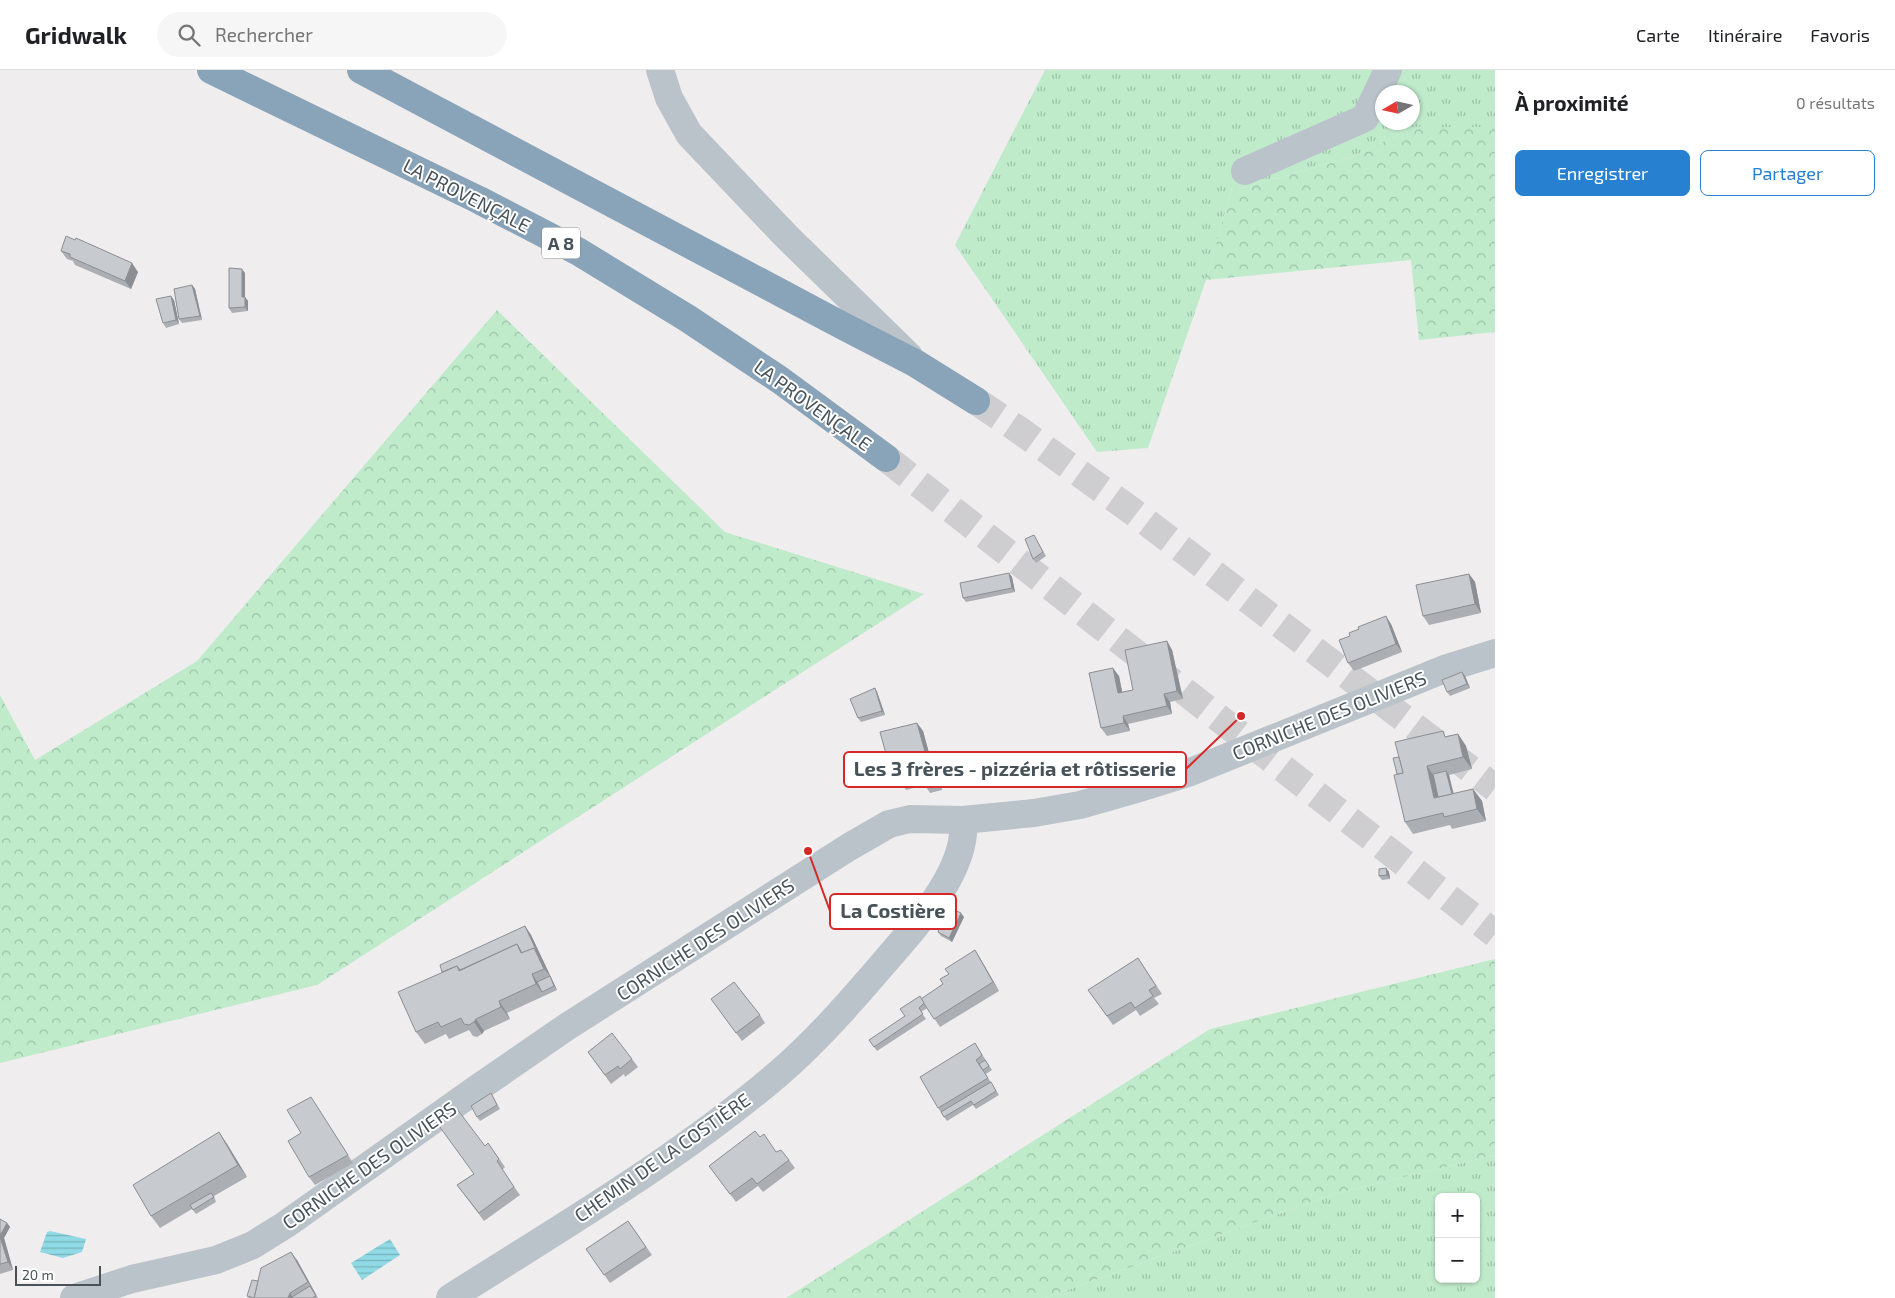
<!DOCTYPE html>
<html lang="fr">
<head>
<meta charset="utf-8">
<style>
  body { margin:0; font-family:"Exo 2",sans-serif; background:#f6f6f6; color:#202124 }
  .controls { position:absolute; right:15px; bottom:15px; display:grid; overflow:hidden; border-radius:8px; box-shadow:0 1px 4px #0004 }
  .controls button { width:45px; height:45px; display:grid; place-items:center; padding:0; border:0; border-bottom:1px solid #e0e0e0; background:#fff; color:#202124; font:25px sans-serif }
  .compass { position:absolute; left:1375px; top:15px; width:45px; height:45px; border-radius:50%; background:#fff; box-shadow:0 1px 4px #0004; rotate:261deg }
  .scale { position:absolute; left:15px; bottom:12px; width:86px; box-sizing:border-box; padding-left:5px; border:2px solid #475259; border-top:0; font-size:14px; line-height:18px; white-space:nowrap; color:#475259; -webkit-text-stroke:4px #fff; paint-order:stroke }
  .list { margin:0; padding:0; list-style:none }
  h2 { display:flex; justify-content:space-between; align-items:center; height:65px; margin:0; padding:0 20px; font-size:21px }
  h2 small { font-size:16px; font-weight:400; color:#757577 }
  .actions { display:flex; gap:10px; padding:15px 20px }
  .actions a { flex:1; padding:11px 0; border:1px solid #2780d0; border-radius:8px; text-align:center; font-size:18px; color:#2780d0 }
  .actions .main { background:#2780d0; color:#fff }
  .icon { flex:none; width:28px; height:28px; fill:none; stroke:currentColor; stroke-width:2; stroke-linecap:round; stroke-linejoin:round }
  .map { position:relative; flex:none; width:1495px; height:1228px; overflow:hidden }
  header { display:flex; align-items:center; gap:30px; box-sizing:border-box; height:70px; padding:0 25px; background:#fff; border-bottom:1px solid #e0e0e0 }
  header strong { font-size:24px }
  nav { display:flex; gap:28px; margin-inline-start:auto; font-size:18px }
  .search { width:350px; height:45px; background:#f6f6f6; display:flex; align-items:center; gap:12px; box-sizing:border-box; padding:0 18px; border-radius:28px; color:#757577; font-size:19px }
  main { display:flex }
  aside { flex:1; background:#fff }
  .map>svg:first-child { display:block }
</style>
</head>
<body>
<header>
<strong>Gridwalk</strong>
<div class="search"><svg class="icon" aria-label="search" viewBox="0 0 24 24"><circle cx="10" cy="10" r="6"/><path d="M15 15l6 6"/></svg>Rechercher</div>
<nav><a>Carte</a><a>Itinéraire</a><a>Favoris</a></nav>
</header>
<main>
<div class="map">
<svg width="1495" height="1228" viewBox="0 0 1495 1228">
  <defs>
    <pattern id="grass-tufts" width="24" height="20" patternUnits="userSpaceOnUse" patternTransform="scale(1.25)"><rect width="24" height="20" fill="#bfebcb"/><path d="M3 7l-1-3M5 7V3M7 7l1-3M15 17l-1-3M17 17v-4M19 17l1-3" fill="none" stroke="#9dc1a8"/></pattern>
    <pattern id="forest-crowns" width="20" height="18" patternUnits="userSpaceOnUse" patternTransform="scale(1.25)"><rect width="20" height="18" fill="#bfebcb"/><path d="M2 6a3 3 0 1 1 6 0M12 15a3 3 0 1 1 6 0" fill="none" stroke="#9dc1a8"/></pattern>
    <pattern id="water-rules" width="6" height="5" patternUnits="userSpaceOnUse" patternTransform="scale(1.25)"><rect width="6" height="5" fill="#8fdae4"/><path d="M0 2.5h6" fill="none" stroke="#77b3bc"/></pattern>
  </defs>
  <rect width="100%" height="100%" fill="#f0edee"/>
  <g fill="url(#grass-tufts)" fill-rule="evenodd">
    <path d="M1045 0H1495V57H1414L1352 87 1231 121 1206 210 1148 378 1097 382 955 175ZM1382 22H1412V52H1382Z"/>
    <path d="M1495 1085V1228H1045L1334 1124ZM1439 1127H1476V1209H1439Z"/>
  </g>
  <g fill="url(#forest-crowns)">
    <polygon points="1414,57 1495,57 1495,262 1419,270 1411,190 1206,210 1231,121 1352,87"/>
    <polygon points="497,240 725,462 924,524 317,915 0,993 0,625 35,690 197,591"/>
    <polygon points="1495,889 1495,1085 1334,1124 1045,1228 786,1228 1210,959"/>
  </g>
  <g fill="url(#water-rules)">
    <polygon points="50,1161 86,1169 82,1182 63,1188 40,1182 47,1162"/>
    <polygon points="390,1169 400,1185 362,1210 351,1193"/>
  </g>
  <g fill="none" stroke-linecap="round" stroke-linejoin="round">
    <g stroke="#ceced0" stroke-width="28" stroke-dasharray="28 14" stroke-linecap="butt">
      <polyline points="976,331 1019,360 1132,441 1495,718"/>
      <polyline points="886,388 1495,864"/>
    </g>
    <g stroke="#bac3c9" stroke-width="28">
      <polyline points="660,0 669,28 689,64 786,166 909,286"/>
      <polyline points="1245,101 1365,48 1388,0"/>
      <polyline points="74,1228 132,1209 216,1190 253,1175 285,1155 478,1018 568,956 849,777 889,754 910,749 963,750 1034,743 1080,735 1143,717 1188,703 1447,598 1495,583"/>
      <path d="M450 1228C561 1157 677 1090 778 1004 821 967 858 923 895 880 923 848 968 796 963 750"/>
    </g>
    <g stroke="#89a4b8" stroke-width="28">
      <polyline points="211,0 479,130 579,182 687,248 780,310 886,388"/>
      <polyline points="361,0 845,257 915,293 976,331"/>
    </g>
  </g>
  <g fill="#abafb3">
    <polygon points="61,181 138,202 131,219 75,195 73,191 67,189"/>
    <polygon points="245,203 245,227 248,231 248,241 232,243 229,238"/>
    <polygon points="192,215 195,219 202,250 182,253 179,249"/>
    <polygon points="174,230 179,254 166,258 163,253"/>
    <polygon points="1034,465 1046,486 1036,493 1033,489"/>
    <polygon points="1009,503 1012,507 1015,522 966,532 963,528"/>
    <polygon points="1469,504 1475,512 1481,543 1429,555 1423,546"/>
    <polygon points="1391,554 1402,582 1354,601 1348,593"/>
    <polygon points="1167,571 1172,580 1183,629 1170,632 1172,644 1128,654 1130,661 1107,666 1101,658 1119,606 1122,622 1133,620"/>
    <polygon points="1465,606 1470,618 1450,626 1447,622"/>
    <polygon points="875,618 877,622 885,645 861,652 858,648"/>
    <polygon points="917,653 923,661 935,705 939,711 942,720 930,723 925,715 906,720 901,712 897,698 894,699 888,691"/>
    <polygon points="1458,664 1466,676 1472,699 1449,705 1454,724 1473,719 1482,731 1486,751 1452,759 1450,755 1413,764 1405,752 1397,704 1399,687 1447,666"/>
    <polygon points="1386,798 1389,802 1390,809 1382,810 1379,806"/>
    <polygon points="964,847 952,872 941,866 938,862"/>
    <polygon points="525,856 531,865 557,920 507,943 510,949 484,961 482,964 477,967 473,966 469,960 449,969 446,964 425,974 416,962 442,902"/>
    <polygon points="980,888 999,921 940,957 927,938 921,942 926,949 877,981 869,970 905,946 921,929"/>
    <polygon points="1138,888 1162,924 1154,928 1159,934 1140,946 1136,940 1113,955 1088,920"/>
    <polygon points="711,929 760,945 765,953 742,971"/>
    <polygon points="975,973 992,1000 986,1004 985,1003 999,1025 976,1039 973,1035 947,1051 938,1038"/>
    <polygon points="588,982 632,989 638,997 625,1007 624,1004 611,1014"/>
    <polygon points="491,1023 500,1039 480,1051 477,1047"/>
    <polygon points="316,1035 353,1093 315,1115 309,1107 301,1063"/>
    <polygon points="219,1062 227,1074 247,1107 214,1126 216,1132 196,1144 192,1139 160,1158 151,1146"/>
    <polygon points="760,1067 776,1082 789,1090 795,1098 763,1122 758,1116 736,1132 709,1096"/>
    <polygon points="488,1073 505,1097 502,1100 520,1125 484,1151 457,1115 473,1104 485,1076"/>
    <polygon points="0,1149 7,1153 10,1157 4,1168 13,1200 0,1204"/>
    <polygon points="628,1151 652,1185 610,1213 586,1179"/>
    <polygon points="297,1190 318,1228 249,1228 247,1226 258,1211"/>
  </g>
  <g fill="#8b8e92">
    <polygon points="132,193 138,202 131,219 125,211"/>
    <polygon points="242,199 245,203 245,231 242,227"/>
    <polygon points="192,215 195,219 202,250 200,246"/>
    <polygon points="171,226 174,230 179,254 176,250"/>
    <polygon points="245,227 248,231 248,241 245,237"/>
    <polygon points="1009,503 1012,507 1015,522 1012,518"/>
    <polygon points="1469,504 1475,512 1481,543 1475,534"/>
    <polygon points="1386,546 1391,554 1402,582 1396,574"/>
    <polygon points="1167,571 1172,580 1183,629 1177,621"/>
    <polygon points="1113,598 1119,606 1124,631 1118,623"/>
    <polygon points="1462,602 1465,606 1470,618 1467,614"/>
    <polygon points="875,618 877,622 885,645 882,641"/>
    <polygon points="1164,624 1170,632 1172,644 1167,636"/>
    <polygon points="1123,646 1128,654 1130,661 1124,653"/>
    <polygon points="917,653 923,661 935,705 939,711 942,720 931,703"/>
    <polygon points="1458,664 1466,676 1472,699 1463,687"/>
    <polygon points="1427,696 1435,708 1442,735 1434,728"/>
    <polygon points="1446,701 1449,705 1456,737 1454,733"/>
    <polygon points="1473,719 1482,731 1486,751 1477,739"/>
    <polygon points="1386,798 1389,802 1390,809 1387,805"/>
    <polygon points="961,843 964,847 952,872 949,868"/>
    <polygon points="525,856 531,865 557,920 554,916 550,906 544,899"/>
    <polygon points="975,880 980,888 999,921 993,912"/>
    <polygon points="532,904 540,916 542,922 536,914"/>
    <polygon points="499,931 507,943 510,949 501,937"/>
    <polygon points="476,949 484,961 482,964 474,952"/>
    <polygon points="219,1062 227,1074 247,1107 238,1095"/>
    <polygon points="7,1153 10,1157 4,1168 1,1164"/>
    <polygon points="0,1163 4,1168 13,1200 8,1192 0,1167"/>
    <polygon points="291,1182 297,1190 318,1228 308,1212"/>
    <polygon points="290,1223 293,1228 288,1228"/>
  </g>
  <g fill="#c7cbd0" stroke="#8b8e92">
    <polygon points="66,166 75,170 76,168 132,193 125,211 70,187 70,184 61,181"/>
    <polygon points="229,198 242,199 242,227 245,227 245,237 229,238"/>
    <polygon points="192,215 200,246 179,249 174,219"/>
    <polygon points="171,226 176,250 163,253 156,229"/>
    <polygon points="1034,465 1043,482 1033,489 1025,469"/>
    <polygon points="1009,503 1012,518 963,528 960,513"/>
    <polygon points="1469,504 1475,534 1423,546 1416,515"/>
    <polygon points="1386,546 1396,574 1348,593 1339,570 1350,566 1349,563 1359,559 1358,557"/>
    <polygon points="1167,571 1177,621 1164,624 1167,636 1123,646 1124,653 1101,658 1089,603 1113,598 1118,623 1133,620 1125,580"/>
    <polygon points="1462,602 1467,614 1447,622 1442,610"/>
    <polygon points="875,618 882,641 858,648 850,629"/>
    <polygon points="917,653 931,703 934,703 936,712 924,715 922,706 901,712 895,689 888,691 880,662"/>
    <polygon points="1443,661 1445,667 1458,664 1463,687 1427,696 1434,728 1473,719 1477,739 1444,747 1443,743 1405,752 1394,705 1403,703 1395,672"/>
    <polygon points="1399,687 1403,703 1397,704 1393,688"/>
    <polygon points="1446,701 1452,724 1438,727 1433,704"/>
    <polygon points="1386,798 1387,805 1379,806 1379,799"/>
    <polygon points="946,836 961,843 949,868 938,862"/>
    <polygon points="525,856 537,882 534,878 522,883 517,874 460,900 457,896 442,902 440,895"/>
    <polygon points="517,874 521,883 534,878 544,899 532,904 536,914 499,931 501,937 476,949 474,952 469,955 464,954 461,948 441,957 438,952 416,962 398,922 457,896 459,901"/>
    <polygon points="975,880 993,912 934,949 921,929 943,914 940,909 949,904 945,899"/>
    <polygon points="1138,888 1156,916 1149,920 1153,926 1135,938 1131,932 1107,946 1088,920"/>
    <polygon points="550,906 554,916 542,922 537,912"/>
    <polygon points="734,912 760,945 736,963 711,929"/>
    <polygon points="920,926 924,933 919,938 923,944 874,977 869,970 905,946 900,939"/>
    <polygon points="612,963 632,989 620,999 618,996 605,1005 588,982"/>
    <polygon points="975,973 982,985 976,990 988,1008 938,1038 920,1007"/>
    <polygon points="985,990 989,996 983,1000 979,994"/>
    <polygon points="991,1012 996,1021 974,1035 971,1031 944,1047 941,1042"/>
    <polygon points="491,1023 497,1035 477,1047 471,1036"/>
    <polygon points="311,1027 348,1085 309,1107 288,1071 301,1063 287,1040"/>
    <polygon points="457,1039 485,1076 488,1073 499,1089 497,1091 514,1117 479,1143 457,1115 474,1104 437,1053"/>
    <polygon points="755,1061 760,1067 764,1064 776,1082 781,1080 789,1090 757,1114 752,1108 730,1124 709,1096"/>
    <polygon points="219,1062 238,1095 151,1146 133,1115"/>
    <polygon points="211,1123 214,1127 193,1140 190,1135"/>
    <polygon points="0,1149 7,1153 1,1164 0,1163"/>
    <polygon points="628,1151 646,1177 604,1205 586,1179"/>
    <polygon points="0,1167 8,1192 0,1194"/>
    <polygon points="291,1182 308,1212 290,1223 288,1228 254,1228 261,1198"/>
    <polygon points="252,1210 258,1211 254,1228 247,1226"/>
    <polygon points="310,1216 316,1226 312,1228 292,1228 292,1227"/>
  </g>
  <g text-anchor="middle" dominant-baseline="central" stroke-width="4" stroke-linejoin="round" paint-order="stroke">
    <rect fill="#fff" stroke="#7e868b" stroke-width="1" x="542" y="157.5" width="38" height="31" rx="4"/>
    <g font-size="18" font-weight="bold" fill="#475259">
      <text x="561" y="173">A 8</text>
    </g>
    <g font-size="19" fill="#475259" stroke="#fff">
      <text transform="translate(467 125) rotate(27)">LA PROVENÇALE</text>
      <text transform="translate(813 335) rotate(36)">LA PROVENÇALE</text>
      <text transform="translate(1329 645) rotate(-22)">CORNICHE DES OLIVIERS</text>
      <text transform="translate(705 869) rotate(-33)">CORNICHE DES OLIVIERS</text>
      <text transform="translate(662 1087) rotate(-35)">CHEMIN DE LA COSTIÈRE</text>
      <text transform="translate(369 1095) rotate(-35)">CORNICHE DES OLIVIERS</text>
    </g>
  </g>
  <path fill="none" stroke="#d62828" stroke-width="2" d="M1241 646L1186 699M808 781L830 841"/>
  <g fill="#d62828" stroke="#fff" stroke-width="2">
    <circle cx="1241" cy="646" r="5"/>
    <circle cx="808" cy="781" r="5"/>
  </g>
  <g fill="#fff" stroke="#d62828" stroke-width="2">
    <rect x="844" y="682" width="342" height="35" rx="5"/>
    <rect x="830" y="824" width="126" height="35" rx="5"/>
  </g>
  <g font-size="20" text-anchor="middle" font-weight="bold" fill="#475259">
    <text x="1015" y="706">Les 3 frères - pizzéria et rôtisserie</text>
    <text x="893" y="848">La Costière</text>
  </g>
</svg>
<div class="controls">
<button>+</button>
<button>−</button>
</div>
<svg class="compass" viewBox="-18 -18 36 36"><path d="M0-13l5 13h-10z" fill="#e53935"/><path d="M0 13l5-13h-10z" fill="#757577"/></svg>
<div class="scale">20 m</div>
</div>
<aside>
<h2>À proximité<small>0 résultats</small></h2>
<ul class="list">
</ul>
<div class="actions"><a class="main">Enregistrer</a><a>Partager</a></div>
</aside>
</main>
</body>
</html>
